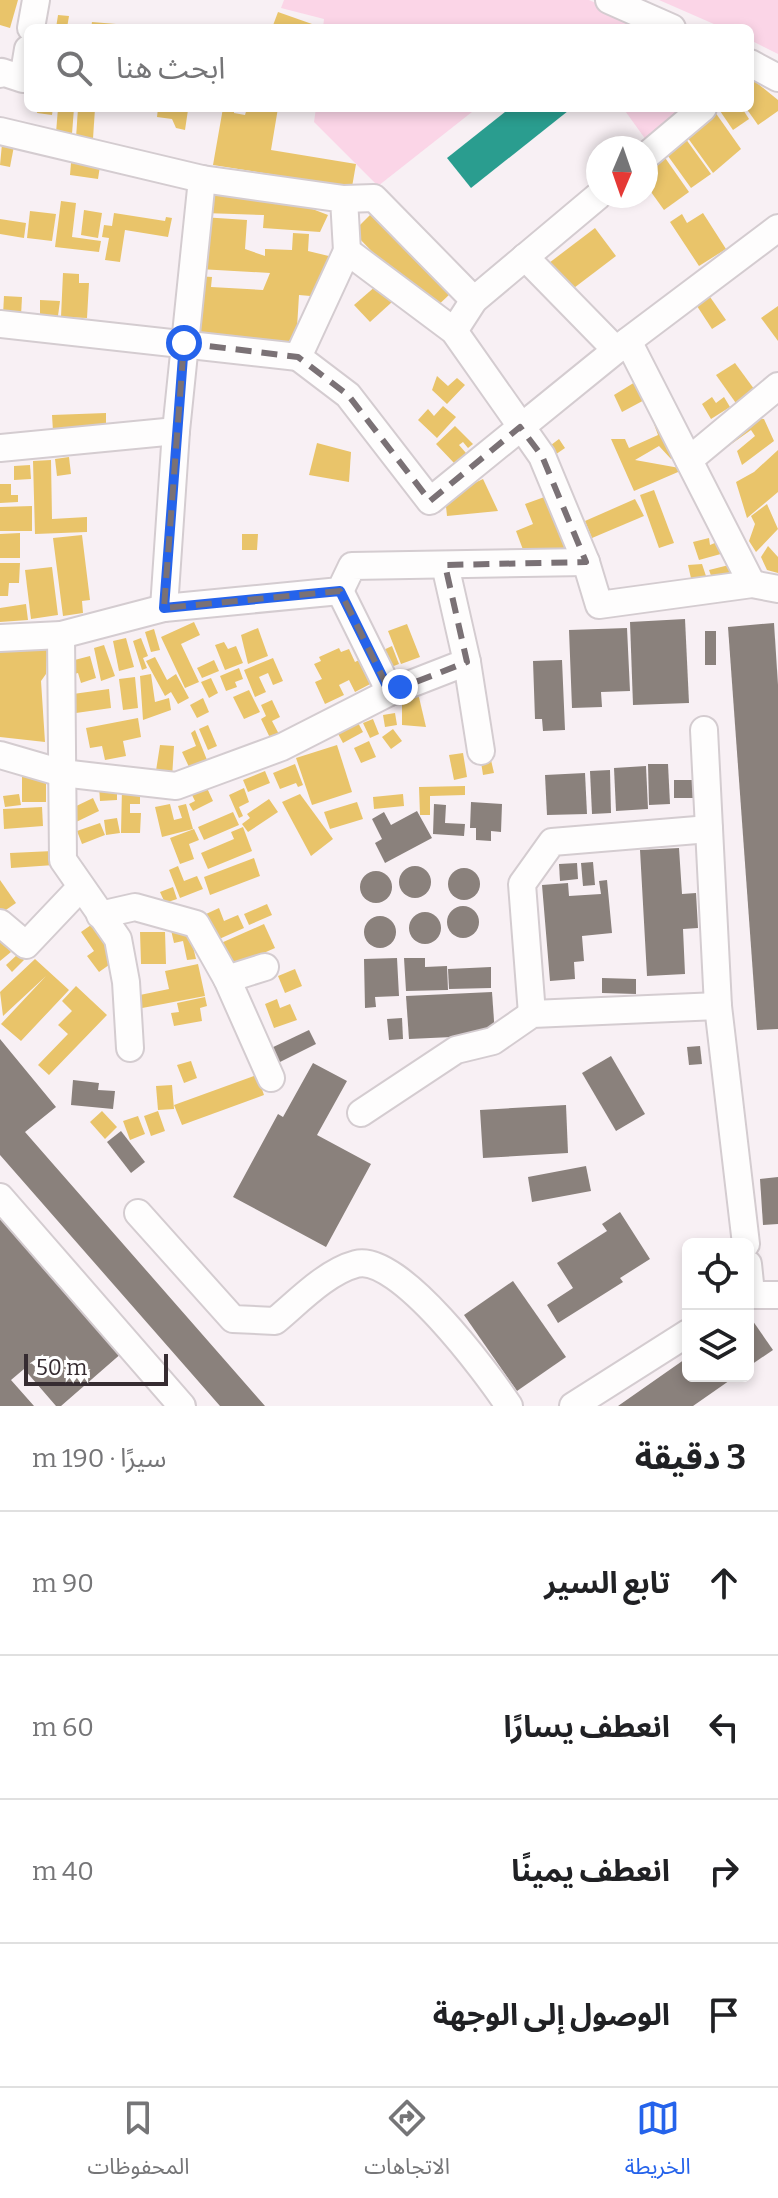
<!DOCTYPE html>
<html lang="ar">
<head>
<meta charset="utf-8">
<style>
  body { margin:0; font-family:Bitter,"Noto Sans Arabic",serif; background:#f2f2f2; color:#202124; direction:rtl }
  .controls { position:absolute; right:24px; bottom:24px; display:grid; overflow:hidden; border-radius:12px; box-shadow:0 4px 12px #0003 }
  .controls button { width:72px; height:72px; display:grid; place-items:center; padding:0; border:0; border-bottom:2px solid #e0e0e0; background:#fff; color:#202124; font:40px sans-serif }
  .compass { position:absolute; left:586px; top:136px; width:72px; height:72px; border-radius:50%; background:#fff; box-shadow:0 4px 12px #0003; rotate:182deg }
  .scale { position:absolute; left:24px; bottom:20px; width:144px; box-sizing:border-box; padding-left:8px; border:4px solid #362c31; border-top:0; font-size:22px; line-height:28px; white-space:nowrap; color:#362c31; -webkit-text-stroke:6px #fff; paint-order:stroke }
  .stop { position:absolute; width:24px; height:24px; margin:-18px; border:6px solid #2563eb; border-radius:50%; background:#fff }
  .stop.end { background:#2563eb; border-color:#fff; box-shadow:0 2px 8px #0008 }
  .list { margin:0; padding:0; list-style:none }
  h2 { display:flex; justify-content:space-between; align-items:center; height:104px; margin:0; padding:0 32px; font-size:34px }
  h2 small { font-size:26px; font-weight:400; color:#757577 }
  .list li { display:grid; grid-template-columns:52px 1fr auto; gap:24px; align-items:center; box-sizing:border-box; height:144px; padding:0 32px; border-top:2px solid #e0e0e0 }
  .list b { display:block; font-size:30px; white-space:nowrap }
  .list em { font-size:26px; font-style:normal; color:#757577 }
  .icon { flex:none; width:44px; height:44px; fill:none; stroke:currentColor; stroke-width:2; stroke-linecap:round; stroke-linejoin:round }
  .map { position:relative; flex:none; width:778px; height:1406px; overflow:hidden; direction:ltr }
  .search { position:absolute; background:#fff; box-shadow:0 4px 12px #0003; left:24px; right:24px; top:24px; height:88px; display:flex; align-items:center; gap:20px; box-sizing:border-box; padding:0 28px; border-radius:12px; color:#757577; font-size:30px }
  .sheet { height:680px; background:#fff }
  nav { display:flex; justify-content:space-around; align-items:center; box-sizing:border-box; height:112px; border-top:2px solid #e0e0e0; background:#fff; font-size:22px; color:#757577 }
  nav a { display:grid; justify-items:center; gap:4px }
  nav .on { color:#2563eb }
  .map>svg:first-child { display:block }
</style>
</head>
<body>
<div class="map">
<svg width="778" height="1406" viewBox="0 0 778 1406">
  <rect width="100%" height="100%" fill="#f8f0f4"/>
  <g fill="#fbd5e7">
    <polygon points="284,0 589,0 652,28 323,28 324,19 281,8"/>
    <polygon points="659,0 778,0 778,54 750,40 750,28 723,28"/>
    <polygon points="316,108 477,108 378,186 314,122"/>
    <polygon points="623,108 687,108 646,140"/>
  </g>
  <g fill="#e9c46a">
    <polygon points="0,0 18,0 10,28 0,25"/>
    <polygon points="278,12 312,24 311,28 272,28"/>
    <polygon points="58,15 69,16 67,28 56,28"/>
    <polygon points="92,22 116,24 115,28 91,28"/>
    <polygon points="752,79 778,100 778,111 758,125 746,108 750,108"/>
    <polygon points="38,108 53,108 52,115 37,113"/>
    <polygon points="58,108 74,108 72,134 56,133"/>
    <polygon points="78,108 95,108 93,139 76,138"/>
    <polygon points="158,108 188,110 185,130 176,128 172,119 157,117"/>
    <polygon points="223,108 234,108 234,113 245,115 247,108 278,108 271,150 356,164 352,187 213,165"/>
    <polygon points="718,108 742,108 749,119 733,130"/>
    <polygon points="715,112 741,149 713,173 685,134"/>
    <polygon points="683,135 711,174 691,188 663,149"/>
    <polygon points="2,144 14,146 10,167 0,165"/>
    <polygon points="661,152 689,192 664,210 646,185 646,163"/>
    <polygon points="71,163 100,166 98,179 70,175"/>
    <polygon points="207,187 289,200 328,215 320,232 263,228 264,215 204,213"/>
    <polygon points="61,201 76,203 72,237 101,241 99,252 55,247"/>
    <polygon points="84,210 102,213 98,238 81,235"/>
    <polygon points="30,211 56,214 52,241 27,238"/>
    <polygon points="373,212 451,293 431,312 353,232"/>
    <polygon points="114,213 165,221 166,217 172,218 168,237 125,230 120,262 105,260 109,238 102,237 104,225 112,226"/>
    <polygon points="703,213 726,249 699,266 670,222 682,214 687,223"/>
    <polygon points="202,217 247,220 245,249 265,256 265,249 292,250 293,233 309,234 308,251 337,258 322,297 299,295 296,344 188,341 196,276 212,277 211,287 263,290 270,273 199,269"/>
    <polygon points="0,219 26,223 24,238 0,234"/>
    <polygon points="595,228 616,256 570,291 549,263"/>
    <polygon points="63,273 79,274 79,283 89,283 87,318 61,317"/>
    <polygon points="377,285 392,302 370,322 354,305"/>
    <polygon points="708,294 726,320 712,329 695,303"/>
    <polygon points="4,296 22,297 21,316 3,315"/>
    <polygon points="40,300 60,301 58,316 40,315"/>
    <polygon points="778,306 778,341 761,318"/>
    <polygon points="735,363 757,393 738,406 716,375"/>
    <polygon points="437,376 448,386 457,378 465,385 447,404 432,390"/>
    <polygon points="640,379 650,397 622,412 614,395"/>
    <polygon points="712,397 716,403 724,397 730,407 711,419 702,404"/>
    <polygon points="443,406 456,417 437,438 418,420 428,409 434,416"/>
    <polygon points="106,413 106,429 53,431 52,415"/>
    <polygon points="751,419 764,419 774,441 742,465 737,451 755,436 751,430 713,457 709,451"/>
    <polygon points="661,421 677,456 671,459 659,446 635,460 685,469 634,491 611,439 625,439 629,448 658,435 654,424"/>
    <polygon points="455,426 473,444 468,448 463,442 459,445 466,453 455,464 436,444"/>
    <polygon points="539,428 551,445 559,439 565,448 549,459 536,440"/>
    <polygon points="317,443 351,452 349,482 309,475"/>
    <polygon points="778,450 778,492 747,518 736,482 754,472"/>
    <polygon points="69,457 71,474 57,476 55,459"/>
    <polygon points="51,460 52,519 87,517 87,532 35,534 33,461"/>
    <polygon points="30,465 31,479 14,480 14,466"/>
    <polygon points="483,479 498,511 447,516 445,497"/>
    <polygon points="0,484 11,484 11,495 18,495 18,502 0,503"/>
    <polygon points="654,490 674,543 659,548 640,495"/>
    <polygon points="550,495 574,559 544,559 540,549 525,555 516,531 533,524 525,504"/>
    <polygon points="635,499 644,516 592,538 585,521"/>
    <polygon points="767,504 778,529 756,552 749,541 755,524 751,516"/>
    <polygon points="32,506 32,531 0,531 0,507"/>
    <polygon points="20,533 20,558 0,558 0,534"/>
    <polygon points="242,534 258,534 257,550 242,550"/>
    <polygon points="82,535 90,600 82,601 83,613 63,616 53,538"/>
    <polygon points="709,538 710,545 722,540 728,552 699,560 693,542"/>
    <polygon points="768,546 778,557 778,573 767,570 761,557"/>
    <polygon points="0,563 20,563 19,583 9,583 8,596 0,596"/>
    <polygon points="737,563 743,580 714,584 709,570"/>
    <polygon points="702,564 709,585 693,587 688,565"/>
    <polygon points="52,567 58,615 31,619 25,570"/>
    <polygon points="26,604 28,620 0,622 0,608"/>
    <polygon points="194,622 200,635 181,644 199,682 185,688 161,637"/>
    <polygon points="407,624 420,657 401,664 388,631"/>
    <polygon points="258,628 268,656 248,664 241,635"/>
    <polygon points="154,629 160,650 151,652 145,632"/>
    <polygon points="126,638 134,667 119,671 113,641"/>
    <polygon points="141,638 148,656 143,658 147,668 142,670 133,641"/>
    <polygon points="224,642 228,649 236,646 243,663 225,670 215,645"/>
    <polygon points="104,645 115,676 101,681 94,648"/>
    <polygon points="392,646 399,664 386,669 379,652"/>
    <polygon points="0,647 47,648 46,674 41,681 45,742 0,737"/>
    <polygon points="339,648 341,652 349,649 355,662 365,657 376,681 355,692 349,680 339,685 344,695 325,704 315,682 322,679 314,664 321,661 319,657"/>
    <polygon points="90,656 96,678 81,683 78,673 67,676 63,663"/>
    <polygon points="155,657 167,680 176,674 189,698 178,704 171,692 165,696 146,661"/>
    <polygon points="273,658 283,681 273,685 268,673 259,677 266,692 255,697 244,670"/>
    <polygon points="214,660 219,671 202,678 197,668"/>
    <polygon points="239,668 243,679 235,682 237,687 226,691 220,676"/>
    <polygon points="151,674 155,702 169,698 171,710 143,720 140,676"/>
    <polygon points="135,677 138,708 123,710 119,679"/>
    <polygon points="211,678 218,693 209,698 201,682"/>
    <polygon points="109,689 111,708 76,713 73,694"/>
    <polygon points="249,690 260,712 244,719 233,697"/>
    <polygon points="418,693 426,727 402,725 402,703"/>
    <polygon points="203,698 209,712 197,718 190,705"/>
    <polygon points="272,700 280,717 272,721 281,738 272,742 261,719 266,716 261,705"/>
    <polygon points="395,713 397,725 385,727 383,715"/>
    <polygon points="138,718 141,737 123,741 126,756 105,760 102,746 90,748 86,728"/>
    <polygon points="356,719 363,732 343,743 336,730"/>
    <polygon points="373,719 379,734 370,738 363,723"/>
    <polygon points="208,725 217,746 208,750 199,729"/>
    <polygon points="393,729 402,741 391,749 382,737"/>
    <polygon points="195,730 207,760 189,767 182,752 196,746 191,733"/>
    <polygon points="369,741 376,757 361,763 354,748"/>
    <polygon points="160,745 174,746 172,778 155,777"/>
    <polygon points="337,745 352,792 312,805 296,758"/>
    <polygon points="463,753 467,777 454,780 449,755"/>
    <polygon points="491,760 494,773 483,775 481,762"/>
    <polygon points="295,764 303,785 298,787 296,783 280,789 273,773"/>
    <polygon points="265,771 270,783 248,792 243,780"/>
    <polygon points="22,775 46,776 46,802 22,802"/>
    <polygon points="117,785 117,800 100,801 99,786"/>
    <polygon points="465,786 465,795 430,796 430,815 420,815 419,787"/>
    <polygon points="122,788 140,788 140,804 130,804 130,813 141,813 140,833 121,833"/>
    <polygon points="207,788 213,801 193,811 189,804 195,801 192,795"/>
    <polygon points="244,788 249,802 239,807 243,816 239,818 229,795"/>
    <polygon points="19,794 21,805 5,807 3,796"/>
    <polygon points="300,794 333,839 311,856 282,802"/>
    <polygon points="403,794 404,806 374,809 373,797"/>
    <polygon points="93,798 99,811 74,823 68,810"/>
    <polygon points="269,799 278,812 248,832 242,824 250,818 247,814"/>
    <polygon points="357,802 363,819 330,829 324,812"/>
    <polygon points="170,804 174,820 182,818 178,806 186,804 193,829 162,837 155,807"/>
    <polygon points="42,807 43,826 4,829 3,809"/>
    <polygon points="233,812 239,825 204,840 198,827"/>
    <polygon points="117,818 120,833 106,835 104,820"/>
    <polygon points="100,823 105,835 82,844 77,831"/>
    <polygon points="243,827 252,851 208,869 201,853 234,839 231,832"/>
    <polygon points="194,829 199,840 189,844 194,859 180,864 170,838"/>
    <polygon points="53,851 54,865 11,868 10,853"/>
    <polygon points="254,858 260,876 210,895 204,877"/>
    <polygon points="178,866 184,881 197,876 203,889 180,898 169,870"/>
    <polygon points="0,880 16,903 0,914"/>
    <polygon points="173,887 177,899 165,903 160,892"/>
    <polygon points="267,904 272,915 249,925 244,914"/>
    <polygon points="219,908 224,921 238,915 244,928 217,940 206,914"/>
    <polygon points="264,924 275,948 232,967 221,943"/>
    <polygon points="91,925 116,960 99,972 87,956 94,951 81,932"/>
    <polygon points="188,926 196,959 187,960 183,941 174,943 171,930"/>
    <polygon points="140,932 165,932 166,964 141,964"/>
    <polygon points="0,939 11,952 0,961"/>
    <polygon points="18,954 24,960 12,972 6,965"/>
    <polygon points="35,959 69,990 21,1041 1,1024 46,976 3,1016 0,992"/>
    <polygon points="198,964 205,996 137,1009 135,996 169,989 165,971"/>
    <polygon points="295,969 302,986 285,993 278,976"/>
    <polygon points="76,986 107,1015 49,1075 38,1065 68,1034 58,1025 72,1011 62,1001"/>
    <polygon points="205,997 207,1006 200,1008 202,1021 174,1026 171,1013 179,1012 177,1003"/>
    <polygon points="277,999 280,1008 290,1004 297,1020 274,1028 265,1004"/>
    <polygon points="191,1061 197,1078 184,1083 177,1065"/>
    <polygon points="257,1075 264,1095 182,1125 174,1105"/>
    <polygon points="172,1085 174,1109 158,1110 156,1086"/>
    <polygon points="102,1111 117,1127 105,1139 90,1122"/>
    <polygon points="158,1111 165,1131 151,1136 144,1116"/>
    <polygon points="138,1116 145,1134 130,1140 123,1121"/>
  </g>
  <polygon fill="#2a9d8f" points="510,108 566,108 568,111 471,188 447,158"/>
  <g fill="#8a817c">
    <polygon points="685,619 689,703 633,705 630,622"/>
    <polygon points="774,623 778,685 778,1029 757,1030 728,627"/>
    <polygon points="627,628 630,691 601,692 602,707 572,708 569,630"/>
    <rect x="705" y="631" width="11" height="34"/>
    <polygon points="562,660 565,730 543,731 542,719 535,719 533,661"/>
    <polygon points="648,764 668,764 670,804 649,805"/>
    <polygon points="646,766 648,809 616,811 614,768"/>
    <polygon points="610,770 611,813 592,814 590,771"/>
    <polygon points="585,773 587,814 547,815 545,775"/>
    <rect x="674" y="780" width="19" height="18"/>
    <polygon points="471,802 502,804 501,832 491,831 491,841 476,840 476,828 470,828"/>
    <polygon points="434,804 446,805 445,823 465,824 464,836 433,834"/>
    <polygon points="417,811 432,838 385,863 375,843 382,839 372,819 384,812 391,825"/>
    <polygon points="679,848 682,894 696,893 698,928 683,929 685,974 647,976 640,850"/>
    <polygon points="593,862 595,885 583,886 581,863"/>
    <polygon points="577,863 578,879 560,881 559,864"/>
    <circle cx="415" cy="882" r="16"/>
    <circle cx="464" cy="884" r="16"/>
    <circle cx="376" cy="887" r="16"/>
    <polygon points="607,880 612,933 582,936 584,961 574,962 575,979 550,981 542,885 568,883 569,896 601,894 599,881"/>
    <circle cx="463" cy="922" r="16"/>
    <circle cx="425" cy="928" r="16"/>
    <circle cx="380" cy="932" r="16"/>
    <polygon points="397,958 399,996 375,997 376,1007 365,1008 364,959"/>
    <polygon points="404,958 425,958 425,967 447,966 448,990 406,991"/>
    <polygon points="491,967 491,988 449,989 448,969"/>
    <polygon points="602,978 636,979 636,994 602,993"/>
    <polygon points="492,992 495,1035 409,1039 406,996"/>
    <polygon points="402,1018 403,1039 389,1040 387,1019"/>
    <polygon points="309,1030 316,1044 274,1065 267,1050"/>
    <polygon points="0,1039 56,1107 25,1132 265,1406 220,1406 0,1155"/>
    <polygon points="700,1046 702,1064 689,1065 687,1047"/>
    <polygon points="611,1056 645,1114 616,1131 582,1073"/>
    <polygon points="313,1063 347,1081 317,1135 371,1164 326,1247 233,1197 278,1114 283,1117"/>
    <polygon points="73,1080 99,1083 98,1090 115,1091 113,1109 71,1105"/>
    <polygon points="566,1105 568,1153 483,1158 480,1110"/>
    <polygon points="121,1131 145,1162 131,1173 107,1142"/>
    <polygon points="586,1166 591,1191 532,1202 528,1177"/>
    <polygon points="778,1177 778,1224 763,1225 760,1179"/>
    <polygon points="620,1212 650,1259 620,1278 623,1282 558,1323 547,1305 573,1288 557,1263 607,1231 602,1224"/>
    <polygon points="0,1213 123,1352 61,1406 56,1406 24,1369 11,1380 34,1406 0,1406"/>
    <polygon points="513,1281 566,1357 517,1391 464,1315"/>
    <polygon points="748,1314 773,1350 748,1367"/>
    <polygon points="688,1357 688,1376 736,1376 693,1406 618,1406"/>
  </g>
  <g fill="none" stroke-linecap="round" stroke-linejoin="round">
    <defs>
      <g id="minor">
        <polyline points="609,0 672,28"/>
        <polyline points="31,28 36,0"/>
        <polyline points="750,63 778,78"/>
        <polyline points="0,74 2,72 23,79 28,49"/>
        <polyline points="0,131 202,179 344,199 347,251 454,331 542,456 586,562 599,605 752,584 778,589"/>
        <polyline points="646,156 703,108"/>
        <polyline points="344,199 374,198 474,300"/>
        <polyline points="525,257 616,350"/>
        <polyline points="0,324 298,357 347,251"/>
        <polyline points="454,331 474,300 598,196"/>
        <polyline points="628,341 752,584"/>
        <polyline points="298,357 348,395 430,501 616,350 778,228"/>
        <polyline points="0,448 176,431"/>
        <polyline points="689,460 778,386"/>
        <polyline points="340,591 390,692"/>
        <polyline points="164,608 176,431 202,179"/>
        <polyline points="61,635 63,860 118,939 126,982 130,1048"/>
        <polyline points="0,638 61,635 164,608 340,591 352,566 586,562"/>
        <polyline points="467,662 481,751"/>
        <polyline points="704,730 718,1006 746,1244"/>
        <polyline points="0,755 62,773 176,786 282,747 390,692 467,662 445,565"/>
        <polyline points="100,915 135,907 196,924 227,979 265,967"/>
        <polyline points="0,923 26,945 80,888"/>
        <polyline points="227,979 271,1078"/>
        <polyline points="532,1014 522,884 552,842 709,829"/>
        <polyline points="361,1113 456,1050 493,1041 532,1014 718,1006"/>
        <polyline points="0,1197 182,1406"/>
        <path d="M138 1213 233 1319 275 1321C298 1302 326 1272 356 1264 398 1252 488 1374 509 1406"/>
        <polyline points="748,1264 751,1293"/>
        <polyline points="748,1295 778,1295"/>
        <polyline points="573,1406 688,1333"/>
      </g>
    </defs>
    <use href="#minor" stroke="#d4ccd0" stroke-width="30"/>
    <use href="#minor" stroke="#fefdfd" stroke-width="26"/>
  </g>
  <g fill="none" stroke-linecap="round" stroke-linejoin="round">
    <polyline stroke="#2563eb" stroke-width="10" points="184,343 164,608 340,591 390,692 400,687"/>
  </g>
  <path fill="none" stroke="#7a7175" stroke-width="6" stroke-dasharray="16 10" stroke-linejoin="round" d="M184 343 298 357 348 395 430 501 520 427 542 456 586 562 445 565 467 662 390 692 340 591 164 608Z"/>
</svg>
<div class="controls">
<button><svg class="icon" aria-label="locate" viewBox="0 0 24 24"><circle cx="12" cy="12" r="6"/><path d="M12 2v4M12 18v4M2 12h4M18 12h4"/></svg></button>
<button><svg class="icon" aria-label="layers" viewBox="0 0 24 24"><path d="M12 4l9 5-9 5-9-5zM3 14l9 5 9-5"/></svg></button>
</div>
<svg class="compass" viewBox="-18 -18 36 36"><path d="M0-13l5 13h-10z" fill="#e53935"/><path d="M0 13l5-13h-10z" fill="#757577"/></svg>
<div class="scale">50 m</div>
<div class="stop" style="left:184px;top:343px"></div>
<div class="stop end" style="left:400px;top:687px"></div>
<div class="search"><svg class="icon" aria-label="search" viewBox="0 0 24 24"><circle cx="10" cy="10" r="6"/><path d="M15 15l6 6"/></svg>ابحث هنا</div>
</div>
<section class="sheet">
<h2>3 دقيقة<small>سيرًا · 190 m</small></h2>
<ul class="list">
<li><svg class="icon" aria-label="ahead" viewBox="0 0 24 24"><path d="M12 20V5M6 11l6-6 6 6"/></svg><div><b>تابع السير</b></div><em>90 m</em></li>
<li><svg class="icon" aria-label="left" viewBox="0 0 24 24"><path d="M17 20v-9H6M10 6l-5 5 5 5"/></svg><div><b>انعطف يسارًا</b></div><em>60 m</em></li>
<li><svg class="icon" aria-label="right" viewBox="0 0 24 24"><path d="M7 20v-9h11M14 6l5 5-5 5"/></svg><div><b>انعطف يمينًا</b></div><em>40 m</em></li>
<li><svg class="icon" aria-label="arrive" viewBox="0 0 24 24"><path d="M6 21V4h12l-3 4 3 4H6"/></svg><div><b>الوصول إلى الوجهة</b></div></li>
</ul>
</section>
<nav>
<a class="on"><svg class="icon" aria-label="map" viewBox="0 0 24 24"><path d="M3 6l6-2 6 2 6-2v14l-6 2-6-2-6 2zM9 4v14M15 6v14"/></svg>الخريطة</a>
<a><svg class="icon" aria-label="directions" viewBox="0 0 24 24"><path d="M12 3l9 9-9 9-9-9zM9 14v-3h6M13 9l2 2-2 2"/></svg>الاتجاهات</a>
<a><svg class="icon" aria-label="saved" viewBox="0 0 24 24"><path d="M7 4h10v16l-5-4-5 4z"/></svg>المحفوظات</a>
</nav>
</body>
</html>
